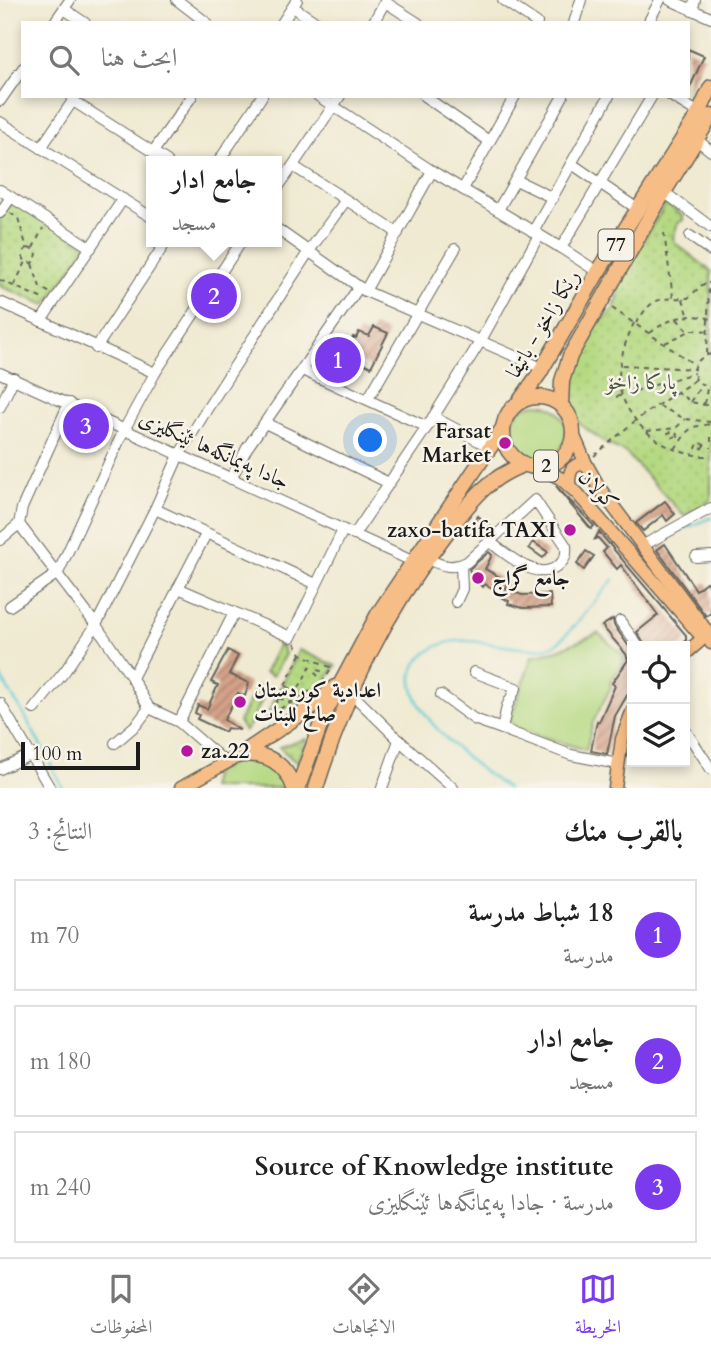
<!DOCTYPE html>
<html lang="ar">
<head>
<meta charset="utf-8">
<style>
  body { margin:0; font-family:Cardo,Amiri,serif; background:#f6f6f6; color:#222; direction:rtl }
  .controls { position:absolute; right:21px; bottom:21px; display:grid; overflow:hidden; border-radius:0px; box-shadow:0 4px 10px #0003 }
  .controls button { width:63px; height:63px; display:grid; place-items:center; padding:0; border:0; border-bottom:2px solid #e0e0e0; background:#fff; color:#222; font:35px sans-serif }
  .scale { position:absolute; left:21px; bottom:18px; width:119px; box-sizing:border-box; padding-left:7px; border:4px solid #1c1c1c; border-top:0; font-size:19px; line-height:24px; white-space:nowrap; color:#1c1c1c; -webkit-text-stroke:5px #f7f3e8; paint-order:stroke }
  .you { position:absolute; left:371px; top:441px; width:24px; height:24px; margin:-18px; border:5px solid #fff; border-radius:50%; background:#1a73e8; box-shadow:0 0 0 10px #1a73e833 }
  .badge { display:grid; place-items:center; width:46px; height:46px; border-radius:50%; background:#7c3aed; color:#fff; font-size:23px; font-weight:700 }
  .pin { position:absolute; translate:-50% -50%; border:4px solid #fff; box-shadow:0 2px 7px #0006 }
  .popup { position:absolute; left:146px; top:156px; width:136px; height:91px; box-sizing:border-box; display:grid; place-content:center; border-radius:0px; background:#fff; filter:drop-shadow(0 2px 5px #0005); font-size:23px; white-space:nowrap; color:#767676 }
  .popup b { font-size:26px; color:#222 }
  .popup::after { content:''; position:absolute; left:50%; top:100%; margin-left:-14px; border:14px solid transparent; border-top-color:#fff }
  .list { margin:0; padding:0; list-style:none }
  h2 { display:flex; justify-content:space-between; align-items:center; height:91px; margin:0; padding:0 28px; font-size:30px }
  h2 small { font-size:23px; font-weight:400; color:#767676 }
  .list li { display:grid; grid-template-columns:46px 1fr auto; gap:21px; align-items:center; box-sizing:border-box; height:112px; margin:0 14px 14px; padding:0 14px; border:2px solid #e0e0e0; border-radius:0px }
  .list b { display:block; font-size:26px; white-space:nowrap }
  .list p { margin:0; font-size:23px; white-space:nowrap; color:#767676 }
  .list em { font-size:23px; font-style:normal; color:#767676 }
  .icon { flex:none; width:38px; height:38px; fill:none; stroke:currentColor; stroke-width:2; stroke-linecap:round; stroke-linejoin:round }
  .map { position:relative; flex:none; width:711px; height:788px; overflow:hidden; direction:ltr }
  .search { position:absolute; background:#fff; box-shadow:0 4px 10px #0003; left:21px; right:21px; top:21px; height:77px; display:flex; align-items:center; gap:18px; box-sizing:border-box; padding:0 24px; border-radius:0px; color:#767676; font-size:26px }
  .sheet { height:469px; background:#fff }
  nav { display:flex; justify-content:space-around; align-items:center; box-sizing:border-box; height:98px; border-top:2px solid #e0e0e0; background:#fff; font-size:19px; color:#767676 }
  nav a { display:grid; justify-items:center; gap:4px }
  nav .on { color:#7c3aed }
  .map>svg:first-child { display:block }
</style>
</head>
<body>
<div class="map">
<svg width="711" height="788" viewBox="0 0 711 788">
  <defs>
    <pattern id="park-dots" width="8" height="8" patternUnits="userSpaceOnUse" patternTransform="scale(1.75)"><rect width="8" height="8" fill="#b5d982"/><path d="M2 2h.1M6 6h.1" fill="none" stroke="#9bba70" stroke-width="1.8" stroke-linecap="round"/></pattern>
    <pattern id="building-hatch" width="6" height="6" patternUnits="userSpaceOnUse" patternTransform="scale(1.75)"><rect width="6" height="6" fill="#d5a28a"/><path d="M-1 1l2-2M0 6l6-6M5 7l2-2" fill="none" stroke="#ac8370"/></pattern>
  </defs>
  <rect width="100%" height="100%" fill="#f7f3e8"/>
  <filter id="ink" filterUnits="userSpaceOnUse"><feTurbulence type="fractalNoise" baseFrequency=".0143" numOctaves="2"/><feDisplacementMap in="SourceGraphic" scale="14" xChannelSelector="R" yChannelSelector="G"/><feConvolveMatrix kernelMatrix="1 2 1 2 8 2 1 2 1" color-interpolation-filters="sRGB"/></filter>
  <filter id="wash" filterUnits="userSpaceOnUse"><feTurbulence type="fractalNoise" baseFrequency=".00686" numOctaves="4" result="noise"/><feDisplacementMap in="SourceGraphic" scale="28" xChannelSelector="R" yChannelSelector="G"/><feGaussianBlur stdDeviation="1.57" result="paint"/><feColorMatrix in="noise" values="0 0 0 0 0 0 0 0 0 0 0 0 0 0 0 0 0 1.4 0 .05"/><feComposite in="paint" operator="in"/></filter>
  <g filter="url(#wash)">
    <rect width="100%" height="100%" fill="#f0ead2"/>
    <g fill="#b5d982" stroke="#687a4f" stroke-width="2">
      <circle cx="538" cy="432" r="28"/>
      <polygon points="598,633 622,654 625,661 610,681 611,687 593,722 586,750 516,729 510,721 532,656 558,650"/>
      <polygon points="280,642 285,654 273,676 265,672"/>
      <polygon points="257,686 267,690 248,728 245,731 239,722"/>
      <polygon points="245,756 266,759 286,782 286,788 210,788 214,772"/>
    </g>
    <g fill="url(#park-dots)" stroke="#687a4f" stroke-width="2">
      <polygon points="12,200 87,246 46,305 0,286 0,218"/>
      <path d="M666 203 683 216V220L678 223 673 237 675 243 711 271V500L684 516 625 452 607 444 581 425 571 413 566 392 570 369 594 323C610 320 622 300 617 285Z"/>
      <polygon points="299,650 336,666 321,689 265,719"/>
      <polygon points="306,739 297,763 279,747"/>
    </g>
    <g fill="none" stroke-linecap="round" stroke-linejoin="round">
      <g stroke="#5dcad4" stroke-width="2.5">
        <polyline points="678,531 711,518"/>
        <polyline points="0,676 26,718 63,788"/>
        <path d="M507 788C479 770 384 698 420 659 429 649 443 642 457 641 487 639 524 655 553 646 564 642 603 591 614 579"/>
      </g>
    </g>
    <g id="blocks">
      <g fill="url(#building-hatch)">
        <polygon points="688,49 704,56 688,92"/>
        <polygon points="374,327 388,333 371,367 348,356 351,350 348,348 353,337 356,338 359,332 369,336"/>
        <polygon points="556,486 594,526 591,529 571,505"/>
        <polygon points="665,501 675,514 667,521 663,515 643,531 636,523"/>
        <polygon points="478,516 490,526 485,533 474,523"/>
        <polygon points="599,532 686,635 686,641 680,646 645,646 637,632 658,615 621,565 617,569 603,552 607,548 598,538 595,539"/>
        <polygon points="533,542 548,552 543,558 529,548"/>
        <polygon points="665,544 696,590 706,582 711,589 711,613 706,616 657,550"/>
        <polygon points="586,551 594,556 584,570 577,564"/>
        <polygon points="489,552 492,555 485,569 505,580 508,584 505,589 522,595 550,594 551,607 523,608 508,604 509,601 496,594 498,591 485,584 483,587 470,578 472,575 469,569"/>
        <polygon points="613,619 614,625 632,651 632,687 615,716 607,754 591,751 597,721 599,722 615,686 612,683 628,660 626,654 602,626"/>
        <polygon points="228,650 238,656 229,674 249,683 245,696 238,693 224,720 240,730 227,728 225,732 197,719 199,715 195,713 198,705 207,709 218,685 211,682"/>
      </g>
    </g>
  </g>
  <g filter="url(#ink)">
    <use href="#blocks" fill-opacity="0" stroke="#66645c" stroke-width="2"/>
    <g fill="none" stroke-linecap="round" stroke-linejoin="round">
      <defs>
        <g id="minor">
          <polyline points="177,0 207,23"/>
          <polyline points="503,0 537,23"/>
          <polyline points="670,0 711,18"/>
          <polyline points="385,2 418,23"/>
          <polyline points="293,7 317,23"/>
          <polyline points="64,9 85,23"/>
          <polyline points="692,11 695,0"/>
          <polyline points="54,23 70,0"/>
          <polyline points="282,23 297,0"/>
          <polyline points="373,23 386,0"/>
          <polyline points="574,23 581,0"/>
          <polyline points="648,23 660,0"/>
          <polyline points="318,96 432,171 561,248 598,272"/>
          <polyline points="424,96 489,141"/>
          <polyline points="671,96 699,113"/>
          <polyline points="0,101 23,68"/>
          <polyline points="73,101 167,161"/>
          <polyline points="0,122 151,217"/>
          <polyline points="697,140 711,151"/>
          <polyline points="41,148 76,96"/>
          <polyline points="153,152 192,96"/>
          <polyline points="219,161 262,96"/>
          <polyline points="572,164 639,210"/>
          <polyline points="293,166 398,233"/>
          <polyline points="516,180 553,198"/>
          <polyline points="277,189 340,96"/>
          <polyline points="463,189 515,96"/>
          <polyline points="0,190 91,248"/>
          <polyline points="664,192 711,227"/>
          <polyline points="498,210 563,96"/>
          <polyline points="0,213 11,197"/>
          <polyline points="277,229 365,291 542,368"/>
          <polyline points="533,232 609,96"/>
          <polyline points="690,236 711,251"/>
          <polyline points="561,248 652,96"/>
          <polyline points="365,291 432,171"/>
          <polyline points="0,302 155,373"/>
          <polyline points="41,321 123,199"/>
          <polyline points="96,348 166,242"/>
          <polyline points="302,370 427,427"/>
          <polyline points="0,373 412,561"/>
          <polyline points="368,399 455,249"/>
          <polyline points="0,407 14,378"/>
          <polyline points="433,417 490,447"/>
          <polyline points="265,423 389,483"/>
          <polyline points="231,479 247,448 359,287"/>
          <polyline points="155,509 316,584"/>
          <polyline points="19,524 96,625 132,678 149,708 179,722 225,762"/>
          <polyline points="354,535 427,427 480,342 539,235"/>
          <polyline points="0,540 19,524 22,508 69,403"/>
          <polyline points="642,546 711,508"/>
          <polyline points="696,557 711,556"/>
          <path d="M427 559C441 565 452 570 467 562L535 500 566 546C567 555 565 560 558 566 537 583 507 554 490 542"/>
          <polyline points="178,588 291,637 343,530"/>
          <polyline points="456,602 462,589 461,565"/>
          <polyline points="10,606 58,573 124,430 155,373 241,242"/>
          <polyline points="620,621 638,646"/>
          <polyline points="474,672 516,688 507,706 502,729 571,755 618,764"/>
          <polyline points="132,678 206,534"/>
          <polyline points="350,692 399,740 453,788"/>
          <polyline points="441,695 474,719 502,729"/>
          <polyline points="0,703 50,788"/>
          <polyline points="34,709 65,671 96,625 155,509 179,455 207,409 309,251 346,200"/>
          <polyline points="179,722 234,613"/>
          <polyline points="685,730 711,769"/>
          <polyline points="115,743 137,724 149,708"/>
          <polyline points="0,769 32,754"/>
          <polyline points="382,788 399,740"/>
        </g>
        <g id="major">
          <polyline points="573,434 586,464 600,489 709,634 711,643"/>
          <polyline points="541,468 560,478 577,493 703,638"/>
          <path d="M569 485C569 472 571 463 586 464"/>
          <polyline points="685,654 708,634"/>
          <polyline points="181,788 240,755"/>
          <polyline points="615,788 622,739 632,712"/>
        </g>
        <g id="highway">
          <circle cx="538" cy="432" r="35"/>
          <polyline points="519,402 539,374 598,272 699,113 711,87"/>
          <polyline points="561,405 562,381 570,356 664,192 711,116"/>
          <polyline points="240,755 313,706 335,687"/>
          <path d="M242 755C267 752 286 764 294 788"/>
          <polyline points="298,788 324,715 378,614 503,428"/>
          <path d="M316 788C346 692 383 615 445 535 469 504 485 479 523 465"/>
        </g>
      </defs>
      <use href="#minor" stroke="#66645c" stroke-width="12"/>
      <use href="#major" stroke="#66645c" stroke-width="15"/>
      <use href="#highway" stroke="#66645c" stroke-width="17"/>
      <g stroke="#66645c" stroke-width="2" stroke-dasharray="5 5" stroke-linecap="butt">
        <polyline points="10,213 18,218 27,248 24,251 23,257 25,261 32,263 35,260 37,254 33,249 27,248"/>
        <polyline points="664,233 673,297"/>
        <polyline points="33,248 43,228"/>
        <polyline points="32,264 40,287 50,293"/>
        <polyline points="0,280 45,300"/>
        <polyline points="14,285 26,262"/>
        <polyline points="683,299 688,314"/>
        <polyline points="612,308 695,365"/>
        <polyline points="677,319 687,330"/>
        <path d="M634 323C624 344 614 373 622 396 636 433 673 457 711 456"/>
        <path d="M636 323C654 296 657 299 688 298L702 285 711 281"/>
        <path d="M650 333C669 318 688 312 711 319"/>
        <polyline points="665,343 692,330 711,331"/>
        <polyline points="707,354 709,282"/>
        <path d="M711 354C697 357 690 369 697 382L711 388"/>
        <polyline points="622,365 695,369"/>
        <polyline points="695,380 677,392 691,402 711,406"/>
        <polyline points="616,397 694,373"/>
        <polyline points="690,402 701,386"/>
        <polyline points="704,404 707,389"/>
        <polyline points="659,406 685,419 711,422"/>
        <polyline points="647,431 676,428 685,419"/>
        <polyline points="676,436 671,438 668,433 674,431 680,438"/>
        <polyline points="711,437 711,448"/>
        <polyline points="704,445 701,450 696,448 699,442 704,445 710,444"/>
        <polyline points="675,449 687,432 693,427 711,424"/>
        <polyline points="594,456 636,420 677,392"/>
        <polyline points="295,643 301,654 332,668 322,683"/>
        <polyline points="301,654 270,715 315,688"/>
        <polygon points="317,670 321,671 318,676 315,673"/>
        <polyline points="286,686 303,695"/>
        <polyline points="279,698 291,703 313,661"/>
      </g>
      <use href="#minor" stroke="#fff" stroke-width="10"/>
      <use href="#major" stroke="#f6be86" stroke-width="12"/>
      <use href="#highway" stroke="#f6be86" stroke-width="14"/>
    </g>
  </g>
  <g fill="#b5179e" stroke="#f7f3e8" stroke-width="2.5">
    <circle cx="505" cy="443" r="7"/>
    <circle cx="570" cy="530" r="7"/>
    <circle cx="478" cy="578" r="7"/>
    <circle cx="240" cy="702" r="7"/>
    <circle cx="187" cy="751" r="7"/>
  </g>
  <g text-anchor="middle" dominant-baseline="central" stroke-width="5" stroke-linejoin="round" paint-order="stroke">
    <g fill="#f7f3e8" stroke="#5e5c59" stroke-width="2">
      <rect x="598.5" y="229.5" width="35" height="31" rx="5"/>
      <rect x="534" y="450.5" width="24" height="31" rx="5"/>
    </g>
    <g font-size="19" font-weight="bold" fill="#1c1c1c">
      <text x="616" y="245">77</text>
      <text x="546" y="466">2</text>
    </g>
    <g font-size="21" fill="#1c1c1c" stroke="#f7f3e8">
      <text transform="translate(543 324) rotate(-59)">رێکا زاخۆ - باتیفا</text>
      <text transform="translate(214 450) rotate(24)">جادا په‌يمانگه‌ها ئێنگليزى</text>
      <text transform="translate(598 490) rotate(46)">كولان</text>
    </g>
    <g font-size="21" fill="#4a553b" stroke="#f7f3e8">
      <text x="641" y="382">پارکا زاخۆ</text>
    </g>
    <g font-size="21" font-weight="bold" fill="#1c1c1c" stroke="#f7f3e8" text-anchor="start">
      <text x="491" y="431" text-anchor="end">Farsat<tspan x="491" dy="24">Market</tspan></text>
      <text x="556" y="530" text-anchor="end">zaxo-batifa TAXI</text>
      <text x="492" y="578">جامع گراج</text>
      <text x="254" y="690">اعدادية كوردستان<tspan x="254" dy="24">صالح للبنات</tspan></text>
      <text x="201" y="751">za.22</text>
    </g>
  </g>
</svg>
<div class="controls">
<button><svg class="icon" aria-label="locate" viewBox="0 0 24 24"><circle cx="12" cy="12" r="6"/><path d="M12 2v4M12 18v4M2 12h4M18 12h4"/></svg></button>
<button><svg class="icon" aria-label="layers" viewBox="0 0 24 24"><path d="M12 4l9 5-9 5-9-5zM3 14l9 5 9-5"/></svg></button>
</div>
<div class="scale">100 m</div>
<div class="you"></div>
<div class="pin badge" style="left:338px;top:360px">1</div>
<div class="pin badge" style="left:214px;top:296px">2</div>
<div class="popup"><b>جامع ادار</b>مسجد</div>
<div class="pin badge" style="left:86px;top:426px">3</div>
<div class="search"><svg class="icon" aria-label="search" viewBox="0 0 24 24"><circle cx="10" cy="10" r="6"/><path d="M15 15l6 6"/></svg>ابحث هنا</div>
</div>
<section class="sheet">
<h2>بالقرب منك<small>النتائج: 3</small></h2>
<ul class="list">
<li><span class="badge">1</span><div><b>18 شباط مدرسة</b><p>مدرسة</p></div><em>70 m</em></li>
<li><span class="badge">2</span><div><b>جامع ادار</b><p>مسجد</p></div><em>180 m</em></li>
<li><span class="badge">3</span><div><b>Source of Knowledge institute</b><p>مدرسة · جادا په‌يمانگه‌ها ئێنگليزى</p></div><em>240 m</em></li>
</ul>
</section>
<nav>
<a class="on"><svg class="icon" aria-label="map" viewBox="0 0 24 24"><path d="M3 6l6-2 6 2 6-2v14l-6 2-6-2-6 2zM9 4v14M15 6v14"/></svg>الخريطة</a>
<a><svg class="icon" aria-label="directions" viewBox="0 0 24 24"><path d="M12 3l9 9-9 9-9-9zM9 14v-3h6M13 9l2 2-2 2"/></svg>الاتجاهات</a>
<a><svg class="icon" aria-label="saved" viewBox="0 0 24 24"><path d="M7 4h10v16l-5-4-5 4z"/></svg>المحفوظات</a>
</nav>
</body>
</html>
